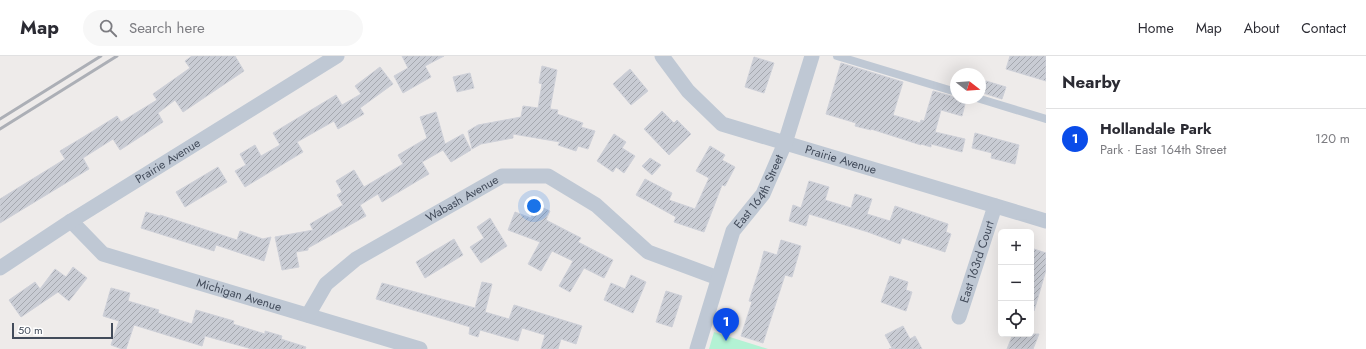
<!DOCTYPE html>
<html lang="en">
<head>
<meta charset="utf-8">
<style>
  body { margin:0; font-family:Jost,sans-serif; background:#f7f7f7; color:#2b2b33 }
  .controls { position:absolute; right:12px; bottom:12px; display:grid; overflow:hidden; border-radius:6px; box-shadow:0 4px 16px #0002 }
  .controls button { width:36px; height:36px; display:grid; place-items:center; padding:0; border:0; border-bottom:1px solid #e1e1e2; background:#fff; color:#2b2b33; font:20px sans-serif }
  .compass { position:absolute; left:950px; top:12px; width:36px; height:36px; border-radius:50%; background:#fff; box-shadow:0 4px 16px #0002; rotate:107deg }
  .scale { position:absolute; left:12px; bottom:10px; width:101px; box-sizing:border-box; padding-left:4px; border:2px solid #424b5a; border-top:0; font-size:11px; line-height:14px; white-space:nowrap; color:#424b5a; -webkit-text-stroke:3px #fff; paint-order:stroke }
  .you { position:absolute; left:534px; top:150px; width:14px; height:14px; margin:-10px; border:3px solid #fff; border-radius:50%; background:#1a73e8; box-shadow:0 0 0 6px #1a73e833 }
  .badge { display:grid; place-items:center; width:26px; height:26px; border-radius:50%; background:#0a4ce9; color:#fff; font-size:13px; font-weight:700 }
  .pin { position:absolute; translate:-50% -33px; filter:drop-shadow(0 1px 2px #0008) }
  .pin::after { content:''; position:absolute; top:21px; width:14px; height:12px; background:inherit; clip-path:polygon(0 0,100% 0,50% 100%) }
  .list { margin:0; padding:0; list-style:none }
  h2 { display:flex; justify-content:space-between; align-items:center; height:52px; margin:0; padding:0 16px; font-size:17px }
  h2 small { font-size:13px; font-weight:400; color:#7c7c81 }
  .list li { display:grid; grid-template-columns:26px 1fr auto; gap:12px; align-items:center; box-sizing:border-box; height:60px; padding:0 16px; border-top:1px solid #e1e1e2 }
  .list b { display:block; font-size:15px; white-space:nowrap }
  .list p { margin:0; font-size:13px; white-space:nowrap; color:#7c7c81 }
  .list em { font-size:13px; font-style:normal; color:#7c7c81 }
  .icon { flex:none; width:22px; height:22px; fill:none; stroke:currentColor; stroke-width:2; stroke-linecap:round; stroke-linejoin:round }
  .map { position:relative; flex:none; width:1046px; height:293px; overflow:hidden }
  header { display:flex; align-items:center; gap:24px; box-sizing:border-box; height:56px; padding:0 20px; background:#fff; border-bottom:1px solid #e1e1e2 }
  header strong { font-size:19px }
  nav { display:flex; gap:22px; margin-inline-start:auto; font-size:14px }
  .search { width:280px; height:36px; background:#f7f7f7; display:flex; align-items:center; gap:10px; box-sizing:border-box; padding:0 14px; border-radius:22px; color:#7c7c81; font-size:15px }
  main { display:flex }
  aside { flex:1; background:#fff }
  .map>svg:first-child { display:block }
</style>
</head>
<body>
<header>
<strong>Map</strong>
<div class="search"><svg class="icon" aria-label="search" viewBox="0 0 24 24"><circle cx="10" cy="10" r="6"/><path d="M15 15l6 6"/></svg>Search here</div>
<nav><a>Home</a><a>Map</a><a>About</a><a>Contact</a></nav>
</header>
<main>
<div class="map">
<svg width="1046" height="293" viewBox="0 0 1046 293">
  <defs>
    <pattern id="building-hatch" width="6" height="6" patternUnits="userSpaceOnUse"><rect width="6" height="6" fill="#c9ccd4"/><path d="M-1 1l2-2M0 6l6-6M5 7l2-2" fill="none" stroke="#a5a8af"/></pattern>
  </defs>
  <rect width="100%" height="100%" fill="#eeebea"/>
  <polygon fill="#b3f2d4" points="714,276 768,293 709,293"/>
  <g fill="url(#building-hatch)" stroke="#ced0d8">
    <polygon points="192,0 235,0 244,15 183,56 175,44 158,57 163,66 120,94 113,83 83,102 89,113 0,167 0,143 65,103 60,95 85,80 117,60 121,66 157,44 153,38 190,12 185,5"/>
    <polygon points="402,0 444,0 425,10 431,21 403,37 394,20 408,12"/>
    <polygon points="1010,0 1046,0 1046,25 1006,13"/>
    <polygon points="754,1 774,7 764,37 745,31"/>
    <polygon points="841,7 903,26 893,59 920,67 921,64 924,65 933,35 966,44 962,60 941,54 935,76 965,83 962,96 931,88 931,91 921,88 921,89 871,73 871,74 855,70 856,67 826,58"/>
    <polygon points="542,10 557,14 550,53 558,54 557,58 583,67 581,71 595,75 588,93 578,90 576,95 558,89 560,86 513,78 513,82 481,88 472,93 468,75 478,69 521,61 523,50 538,52 542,28 539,27"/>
    <polygon points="380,11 393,28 360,52 364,58 338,73 334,65 297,86 303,96 245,131 235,115 246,109 240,98 255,89 261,100 280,89 273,77 336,39 342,49 361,38 355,30"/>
    <polygon points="630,13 648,35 631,49 613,28"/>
    <polygon points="470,17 474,32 457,36 453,21"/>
    <polygon points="980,25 985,27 986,25 1006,31 1002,43 980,36"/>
    <polygon points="662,55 674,67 677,64 691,78 669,99 644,73"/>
    <polygon points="436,56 445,88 463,78 471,94 451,106 443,94 422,106 429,118 382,146 378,138 360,149 366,160 308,192 308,194 296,196 299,211 282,214 275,181 313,174 310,168 343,149 337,139 342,136 336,125 354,114 364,131 403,108 398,99 427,82 420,61"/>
    <polygon points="975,77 1019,89 1015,108 991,102 992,97 972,92"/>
    <polygon points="614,78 626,86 622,92 635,100 624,117 616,111 613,116 597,105"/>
    <polygon points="710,90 725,99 722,104 735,111 725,130 722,129 704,176 674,166 676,161 636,139 645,123 672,137 669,144 695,153 709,122 696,115"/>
    <polygon points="650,102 661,109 652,119 642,110"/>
    <polygon points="218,111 227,126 185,151 176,136"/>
    <polygon points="809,125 829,131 825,144 851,152 855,138 872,143 867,158 890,165 895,150 948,168 946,176 951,178 945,196 902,182 900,188 868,176 809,158 806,170 789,165 793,149 801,152"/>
    <polygon points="536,149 550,155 546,164 581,182 578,186 613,204 604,222 584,212 570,236 559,230 573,205 552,195 541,215 528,208 540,186 508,174 515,156 531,162"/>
    <polygon points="146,156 160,160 160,159 237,184 240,175 263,183 271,181 264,205 216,189 214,195 141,172"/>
    <polygon points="490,162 507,190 481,207 470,191 484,182 477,171"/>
    <polygon points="454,183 463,199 425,222 416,206"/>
    <polygon points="781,184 801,190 792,221 785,219 763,287 741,280 752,246 749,245 760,211 764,195 777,199"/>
    <polygon points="1031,192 1046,197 1046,214 1034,255 1031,255"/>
    <polygon points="73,211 87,222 69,245 58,236 21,261 9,244 35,226 40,233 55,213 66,221"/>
    <polygon points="631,219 646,226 633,257 604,244 611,227 625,233"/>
    <polygon points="890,220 908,226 906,234 912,236 906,255 881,246"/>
    <polygon points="482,226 492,228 485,256 509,263 514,249 582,270 576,288 561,283 558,293 541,293 545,279 522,272 518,285 480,274 478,281 469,278 470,271 467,270 376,243 382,227 475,252"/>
    <polygon points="111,232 130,237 128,245 159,254 158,257 192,268 196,254 234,265 233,268 265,278 265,275 282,280 281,283 306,291 305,293 252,293 205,280 202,290 134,269 126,293 122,293 111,289 119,265 103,260"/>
    <polygon points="666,235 682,240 672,271 656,266"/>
    <polygon points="903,270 910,283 915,280 922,293 889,293 892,292 885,279"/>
    <polygon points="1013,278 1039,278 1033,293 1007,293"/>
  </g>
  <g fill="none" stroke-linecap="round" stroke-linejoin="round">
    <g stroke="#bfc8d4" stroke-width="8">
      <polyline points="837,0 956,36"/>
      <polyline points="977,42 1046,63"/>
    </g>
    <g stroke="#bfc8d4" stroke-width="15">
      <path id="s1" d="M662 0 688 35 722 68 1046 165"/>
      <path id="s2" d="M71 165 103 198 420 293"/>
      <path id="s3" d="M0 212 71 165 337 0"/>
      <path id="s4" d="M308 259 326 228 356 203 502 120H548L596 149 648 196 718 222"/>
      <path id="s5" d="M959 261 995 150"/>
      <path id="s6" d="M697 293 733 175 763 138 785 87 812 0"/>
    </g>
    <g stroke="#acafb6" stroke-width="3">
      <polyline points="0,63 101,0"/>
      <polyline points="0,73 117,0"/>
    </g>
  </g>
  <g text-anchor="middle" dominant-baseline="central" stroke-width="3" stroke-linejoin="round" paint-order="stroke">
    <g font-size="12" fill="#424b5a" stroke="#fff">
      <text stroke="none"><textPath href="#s1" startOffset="215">Prairie Avenue</textPath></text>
      <text stroke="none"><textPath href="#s3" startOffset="199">Prairie Avenue</textPath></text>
      <text stroke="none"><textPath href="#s6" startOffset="171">East 164th Street</textPath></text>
      <text stroke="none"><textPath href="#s4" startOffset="197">Wabash Avenue</textPath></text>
      <text stroke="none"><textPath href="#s5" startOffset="58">East 163rd Court</textPath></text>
      <text stroke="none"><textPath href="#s2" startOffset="188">Michigan Avenue</textPath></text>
    </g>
  </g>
</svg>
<div class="controls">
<button>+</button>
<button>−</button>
<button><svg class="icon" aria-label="locate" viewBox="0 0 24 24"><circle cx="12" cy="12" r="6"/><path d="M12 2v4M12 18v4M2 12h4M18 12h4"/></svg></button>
</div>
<svg class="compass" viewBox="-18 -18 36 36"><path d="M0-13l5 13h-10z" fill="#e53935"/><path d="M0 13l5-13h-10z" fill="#7c7c81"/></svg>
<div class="scale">50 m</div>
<div class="you"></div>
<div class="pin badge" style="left:726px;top:285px">1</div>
</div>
<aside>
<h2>Nearby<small></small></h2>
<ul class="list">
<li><span class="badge">1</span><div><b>Hollandale Park</b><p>Park · East 164th Street</p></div><em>120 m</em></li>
</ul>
</aside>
</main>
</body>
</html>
